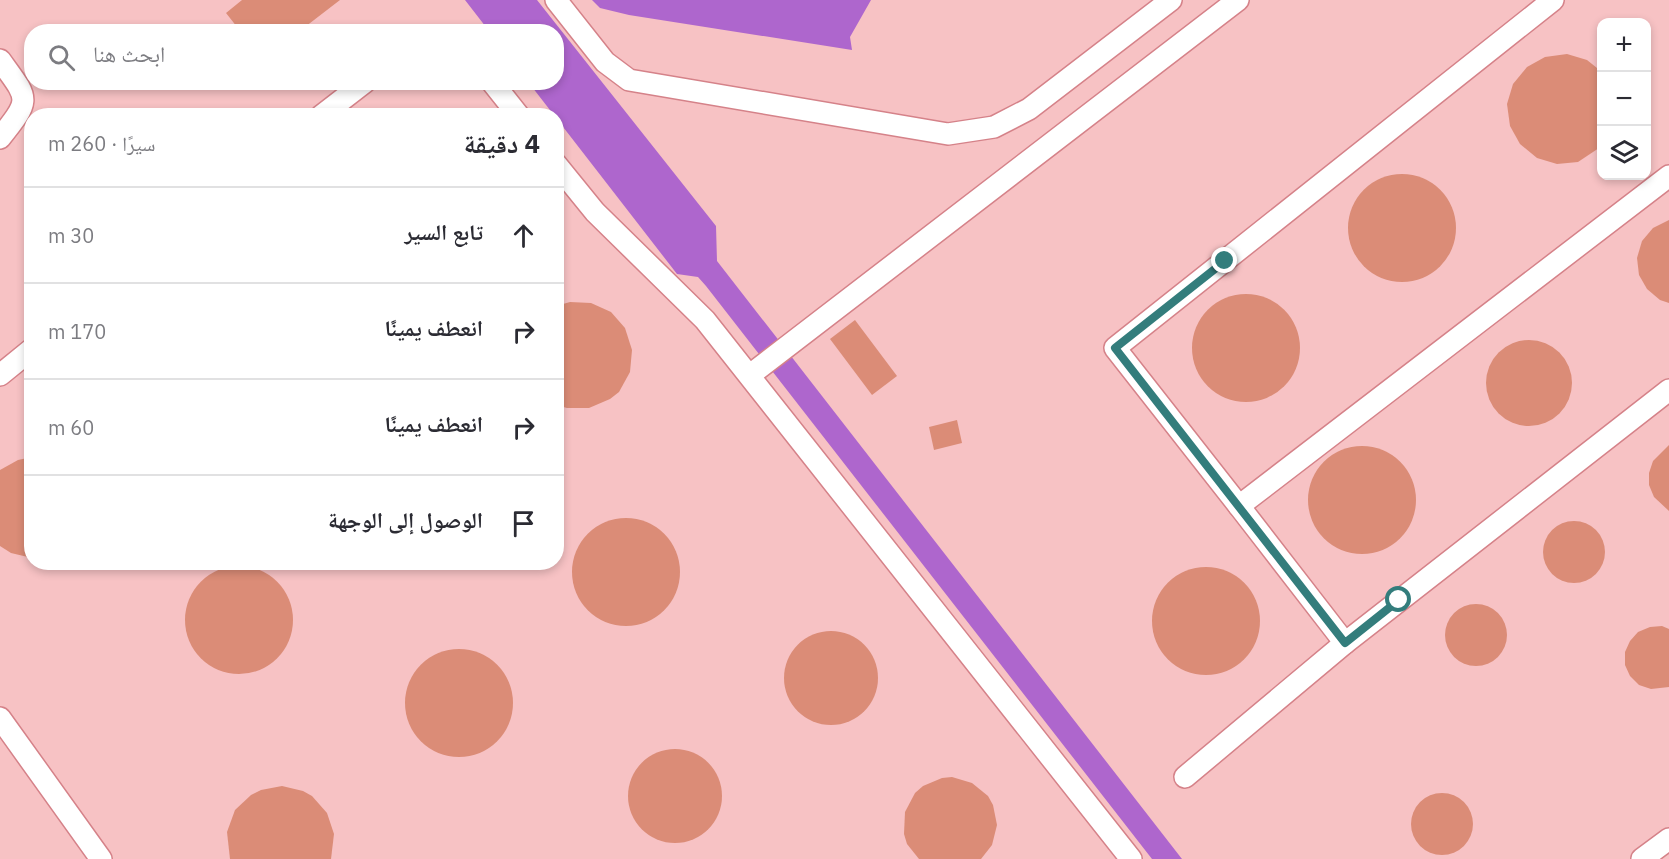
<!DOCTYPE html>
<html lang="ar">
<head>
<meta charset="utf-8">
<style>
  body { margin:0; font-family:"IBM Plex Sans","Noto Naskh Arabic",sans-serif; background:#f7f7f7; color:#2b2b33; direction:rtl }
  .controls { position:absolute; right:18px; top:18px; display:grid; overflow:hidden; border-radius:12px; box-shadow:0 3px 9px #0003 }
  .controls button { width:54px; height:54px; display:grid; place-items:center; padding:0; border:0; border-bottom:2px solid #e1e1e2; background:#fff; color:#2b2b33; font:30px sans-serif }
  .stop { position:absolute; width:18px; height:18px; margin:-14px; border:4px solid #337d7c; border-radius:50%; background:#fff }
  .stop.end { background:#337d7c; border-color:#fff; box-shadow:0 2px 6px #0008 }
  .list { margin:0; padding:0; list-style:none }
  h2 { display:flex; justify-content:space-between; align-items:center; height:78px; margin:0; padding:0 24px; font-size:26px }
  h2 small { font-size:20px; font-weight:400; color:#7c7c81 }
  .list li { display:grid; grid-template-columns:39px 1fr auto; gap:18px; align-items:center; box-sizing:border-box; height:96px; padding:0 24px; border-top:2px solid #e1e1e2 }
  .list b { display:block; font-size:22px; white-space:nowrap }
  .list em { font-size:20px; font-style:normal; color:#7c7c81 }
  .icon { flex:none; width:33px; height:33px; fill:none; stroke:currentColor; stroke-width:2; stroke-linecap:round; stroke-linejoin:round }
  .map { position:relative; flex:none; width:1669px; height:859px; overflow:hidden; direction:ltr }
  .search { position:absolute; background:#fff; box-shadow:0 3px 9px #0003; left:24px; top:24px; width:540px; height:66px; display:flex; align-items:center; gap:15px; box-sizing:border-box; padding:0 21px; border-radius:24px; color:#7c7c81; font-size:22px }
  .panel { position:absolute; background:#fff; box-shadow:0 3px 9px #0003; left:24px; top:108px; width:540px; height:462px; border-radius:24px; direction:rtl }
  .map>svg:first-child { display:block }
</style>
</head>
<body>
<div class="map">
<svg width="1669" height="859" viewBox="0 0 1669 859">
  <rect width="100%" height="100%" fill="#f7c2c4"/>
  <g fill="#ae66cd">
    <polygon points="465,0 537,0 716,226 717,261 1182,859 1152,859 706,286 698,277 677,274 529,83 556,82 556,32 489,31"/>
    <polygon points="592,0 871,0 850,37 852,50 629,15 600,8"/>
  </g>
  <g fill="#db8c77">
    <polygon points="242,0 340,0 301,30 268,26 261,32 241,32 226,13"/>
    <polygon points="1567,54 1587,60 1602,72 1602,146 1578,162 1557,164 1537,158 1520,144 1510,126 1507,104 1513,84 1527,67 1545,57"/>
    <circle cx="1402" cy="228" r="54"/>
    <polygon points="1669,220 1669,303 1660,300 1647,289 1639,275 1637,258 1642,241 1653,228"/>
    <circle cx="1246" cy="348" r="54"/>
    <polygon points="570,302 591,303 611,312 625,328 632,350 630,372 619,392 610,399 589,408 567,408 556,405 556,306"/>
    <polygon points="855,320 897,376 872,395 830,339"/>
    <circle cx="1529" cy="383" r="43"/>
    <polygon points="957,420 962,443 934,450 929,427"/>
    <polygon points="1669,445 1669,511 1654,497 1649,485 1649,473 1653,461"/>
    <circle cx="1362" cy="500" r="54"/>
    <polygon points="32,457 32,558 11,553 0,546 0,470 18,460"/>
    <circle cx="626" cy="572" r="54"/>
    <circle cx="1574" cy="552" r="31"/>
    <circle cx="239" cy="620" r="54"/>
    <circle cx="1206" cy="621" r="54"/>
    <circle cx="1476" cy="635" r="31"/>
    <polygon points="1662,626 1669,629 1669,687 1651,689 1639,685 1630,676 1625,665 1625,652 1630,641 1638,632 1650,627"/>
    <circle cx="831" cy="678" r="47"/>
    <circle cx="459" cy="703" r="54"/>
    <circle cx="675" cy="796" r="47"/>
    <polygon points="952,777 972,783 988,796 993,805 997,825 992,845 981,859 919,859 907,844 904,834 905,812 915,793 923,786 942,778"/>
    <polygon points="282,786 303,791 312,796 327,813 334,834 331,859 230,859 227,832 235,810 251,795 261,790"/>
    <circle cx="1442" cy="824" r="31"/>
  </g>
  <g fill="none" stroke-linecap="round" stroke-linejoin="round">
    <defs>
      <g id="minor">
        <polyline points="556,0 605,62 629,80 948,134 994,127 1029,109 1171,0"/>
        <polyline points="1553,0 1115,348 1239,506 1669,176"/>
        <path d="M0 60C29 100 32 98 0 138"/>
        <polyline points="492,82 519,116"/>
        <polyline points="321,116 365,82"/>
        <polyline points="556,164 595,212 705,320 1131,859"/>
        <polyline points="0,375 32,349"/>
        <polyline points="750,375 1238,0"/>
        <polyline points="1239,506 1345,643 1669,390"/>
        <polyline points="0,718 101,859"/>
        <polyline points="1185,777 1345,643"/>
        <polyline points="1642,859 1669,839"/>
      </g>
    </defs>
    <use href="#minor" stroke="#d58289" stroke-width="24"/>
    <use href="#minor" stroke="#fff" stroke-width="21"/>
  </g>
  <g fill="none" stroke-linecap="round" stroke-linejoin="round">
    <polyline stroke="#337d7c" stroke-width="8" points="1225,261 1115,348 1345,643 1399,600"/>
  </g>
</svg>
<div class="controls">
<button>+</button>
<button>−</button>
<button><svg class="icon" aria-label="layers" viewBox="0 0 24 24"><path d="M12 4l9 5-9 5-9-5zM3 14l9 5 9-5"/></svg></button>
</div>
<div class="stop" style="left:1399px;top:600px"></div>
<div class="stop end" style="left:1225px;top:261px"></div>
<div class="search"><svg class="icon" aria-label="search" viewBox="0 0 24 24"><circle cx="10" cy="10" r="6"/><path d="M15 15l6 6"/></svg>ابحث هنا</div>
<section class="panel">
<h2>4 دقيقة<small>سيرًا · 260 m</small></h2>
<ul class="list">
<li><svg class="icon" aria-label="ahead" viewBox="0 0 24 24"><path d="M12 20V5M6 11l6-6 6 6"/></svg><div><b>تابع السير</b></div><em>30 m</em></li>
<li><svg class="icon" aria-label="right" viewBox="0 0 24 24"><path d="M7 20v-9h11M14 6l5 5-5 5"/></svg><div><b>انعطف يمينًا</b></div><em>170 m</em></li>
<li><svg class="icon" aria-label="right" viewBox="0 0 24 24"><path d="M7 20v-9h11M14 6l5 5-5 5"/></svg><div><b>انعطف يمينًا</b></div><em>60 m</em></li>
<li><svg class="icon" aria-label="arrive" viewBox="0 0 24 24"><path d="M6 21V4h12l-3 4 3 4H6"/></svg><div><b>الوصول إلى الوجهة</b></div></li>
</ul>
</section>
</div>
</body>
</html>
